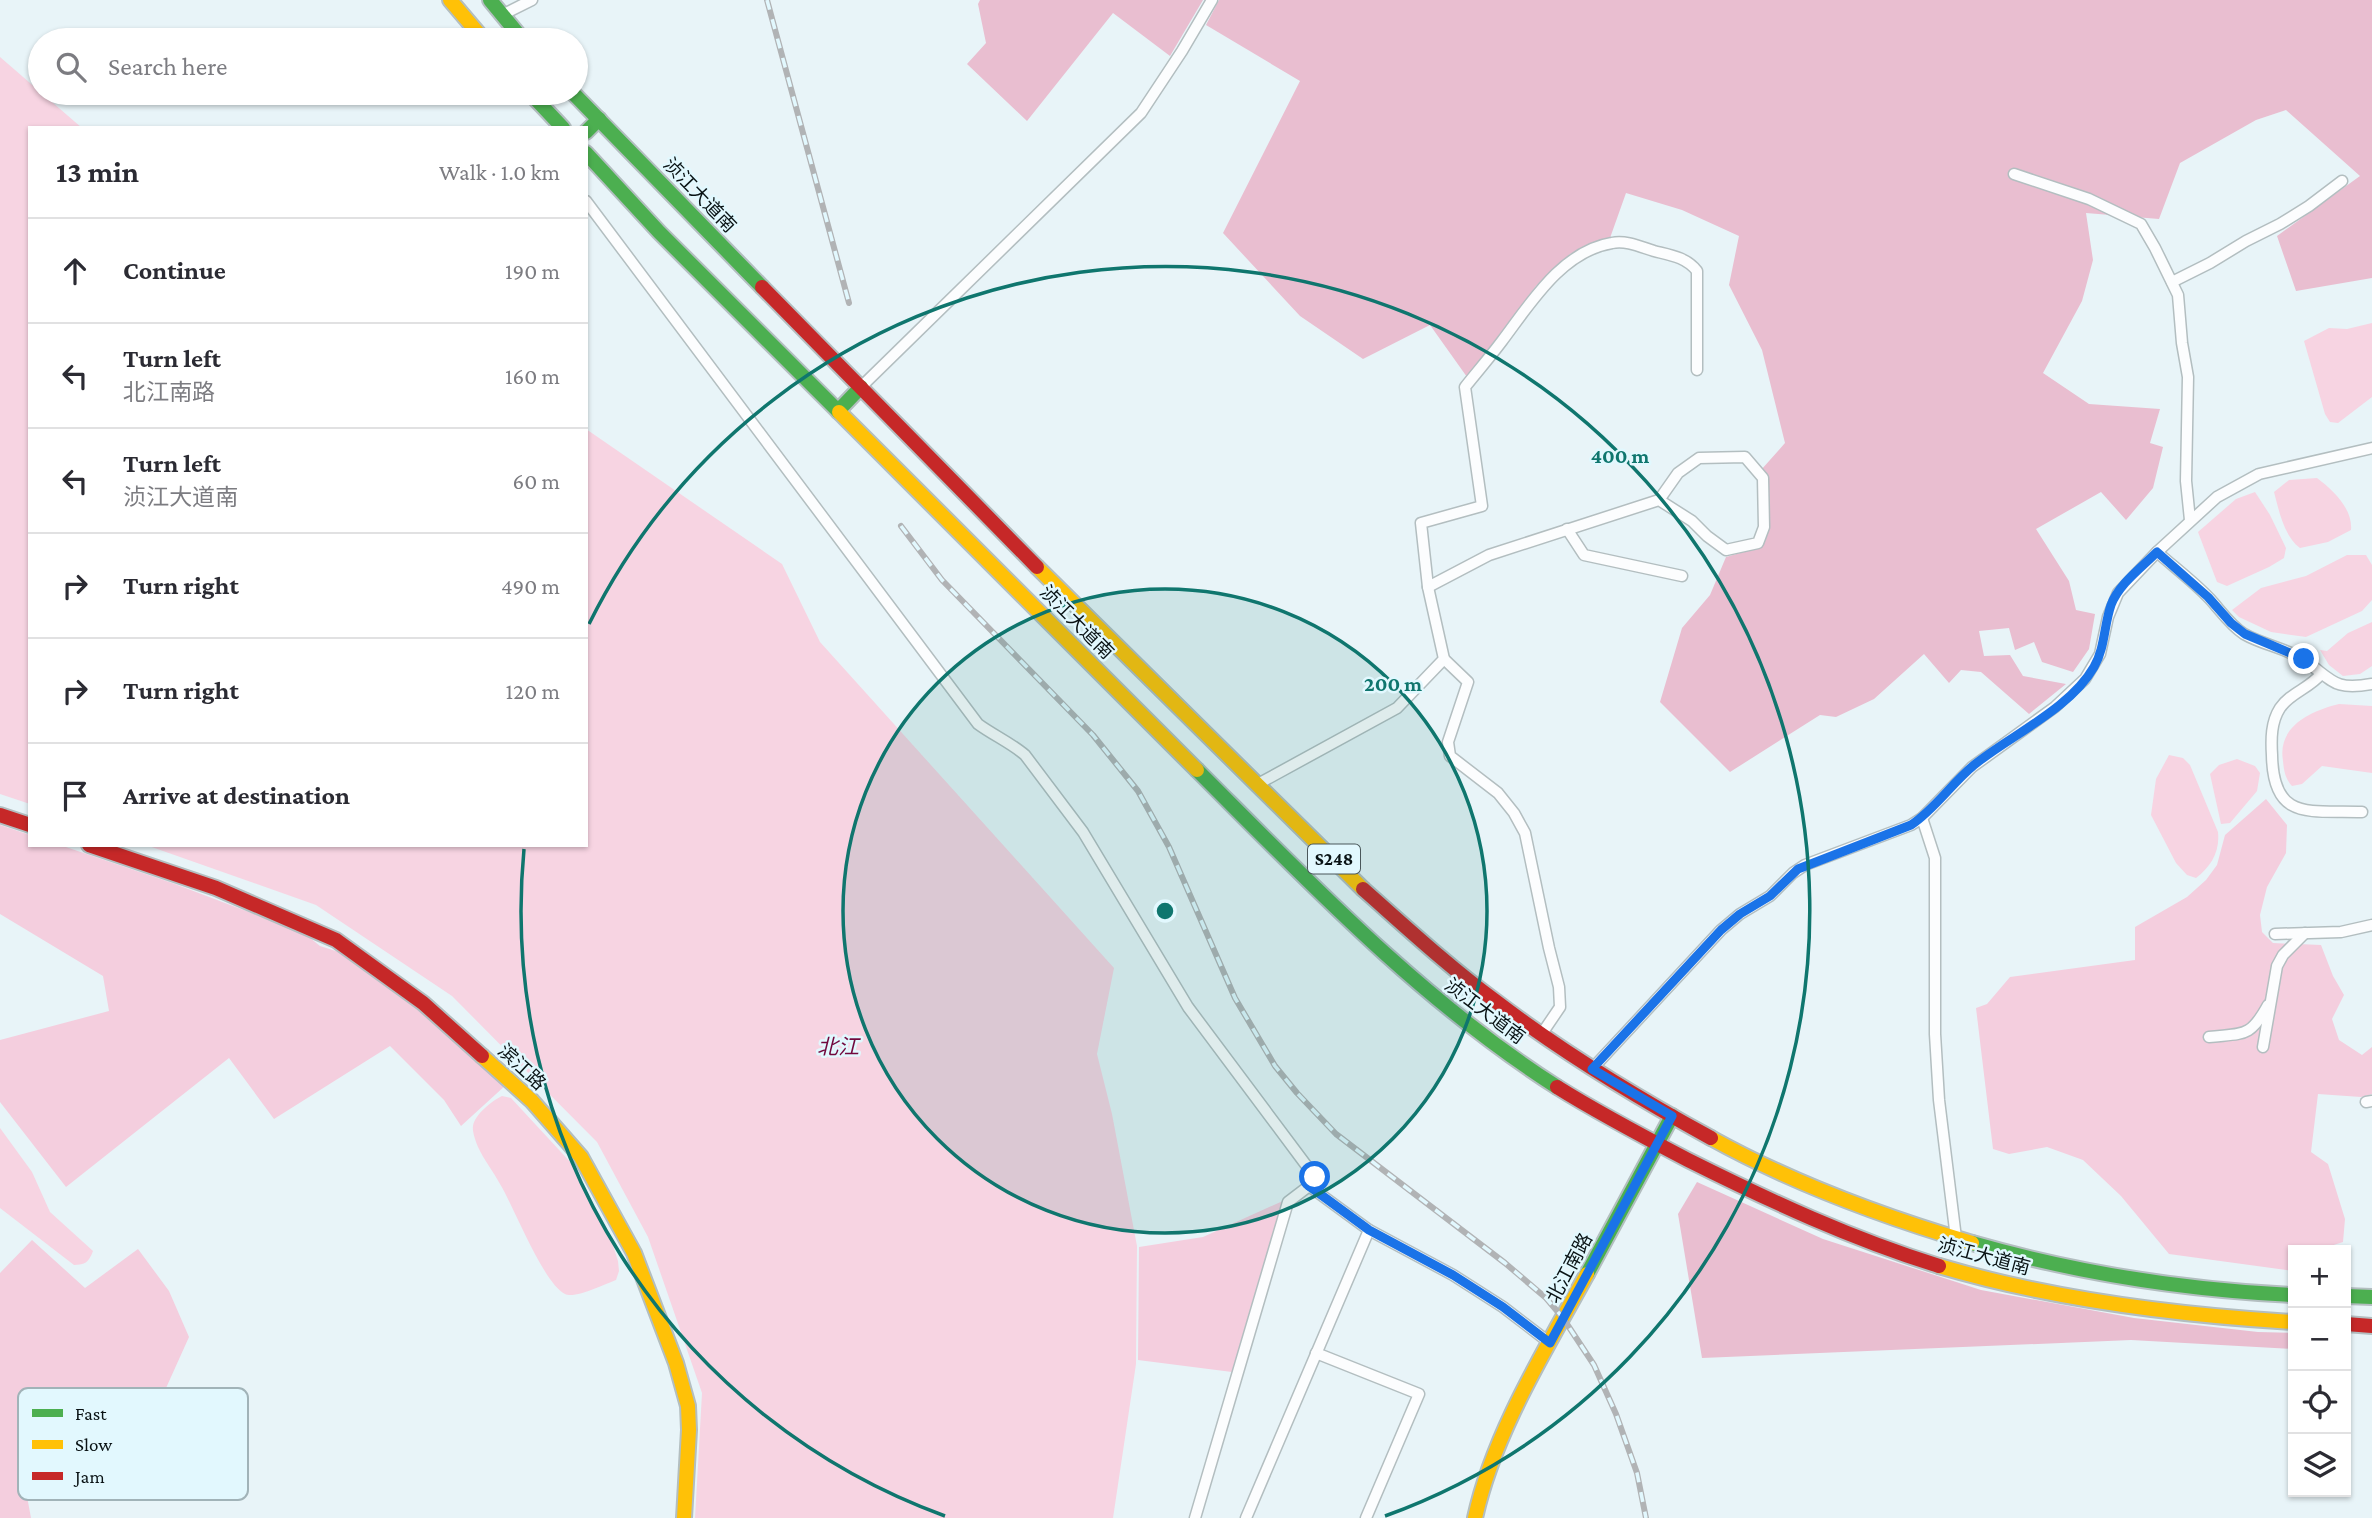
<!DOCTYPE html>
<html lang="en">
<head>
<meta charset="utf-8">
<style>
  body { margin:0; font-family:"Crimson Pro","Noto Sans SC",serif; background:#f2f2f3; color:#2b2b33 }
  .controls { position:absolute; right:21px; bottom:21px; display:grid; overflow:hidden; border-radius:0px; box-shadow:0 2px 5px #0004 }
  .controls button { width:63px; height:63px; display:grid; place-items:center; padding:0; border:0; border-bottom:2px solid #e1e1e2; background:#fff; color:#2b2b33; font:35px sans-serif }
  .stop { position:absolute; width:21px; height:21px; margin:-16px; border:5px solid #1a73e8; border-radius:50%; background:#fff }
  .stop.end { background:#1a73e8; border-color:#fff; box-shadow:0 2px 7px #0008 }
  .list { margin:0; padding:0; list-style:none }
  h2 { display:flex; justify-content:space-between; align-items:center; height:91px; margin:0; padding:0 28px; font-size:30px }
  h2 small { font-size:23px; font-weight:400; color:#7c7c81 }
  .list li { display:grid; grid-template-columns:46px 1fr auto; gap:21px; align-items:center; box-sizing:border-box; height:105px; padding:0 28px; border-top:2px solid #e1e1e2 }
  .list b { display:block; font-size:26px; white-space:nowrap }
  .list p { margin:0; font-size:23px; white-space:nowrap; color:#7c7c81 }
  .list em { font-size:23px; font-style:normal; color:#7c7c81 }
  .icon { flex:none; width:38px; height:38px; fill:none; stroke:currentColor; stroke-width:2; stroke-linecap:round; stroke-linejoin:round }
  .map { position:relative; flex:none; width:2372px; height:1518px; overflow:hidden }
  .search { position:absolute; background:#fff; box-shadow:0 2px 5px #0004; left:28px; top:28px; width:560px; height:77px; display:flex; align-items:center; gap:18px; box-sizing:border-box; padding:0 24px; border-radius:38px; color:#7c7c81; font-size:26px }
  .panel { position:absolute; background:#fff; box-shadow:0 2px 5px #0004; left:28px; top:126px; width:560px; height:721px; border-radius:0px }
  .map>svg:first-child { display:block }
</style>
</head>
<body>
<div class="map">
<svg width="2372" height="1518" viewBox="0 0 2372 1518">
  <rect width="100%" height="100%" fill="#e8f4f8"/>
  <g fill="#f4cede">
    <polygon points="2266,799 2287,825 2286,853 2267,887 2260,915 2262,932 2273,943 2321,945 2333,976 2344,995 2332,1019 2339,1040 2362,1055 2372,1047 2372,1094 2361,1097 2318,1094 2311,1152 2328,1164 2345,1219 2343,1242 2318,1250 2293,1250 2293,1271 2169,1254 2121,1196 2083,1160 2047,1147 2009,1154 1993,1149 1976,1008 1987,1004 2010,977 2135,960 2135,927 2187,897 2206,880 2217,865 2225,835"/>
    <polygon points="0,825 30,835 30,845 60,845 175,884 304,933 320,946 345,954 420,1008 507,1084 461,1126 444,1100 390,1046 274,1119 229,1058 66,1187 0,1102 0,1040 109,1011 103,976 0,914"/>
    <polygon points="1285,1200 1232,1372 1138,1360 1139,1247 1203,1237"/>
    <polygon points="32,1240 85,1288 138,1249 169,1291 189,1337 139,1448 26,1491 31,1518 0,1518 0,1273"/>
  </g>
  <g fill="#e9bed0">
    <polygon points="980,0 1203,0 1170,56 1113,13 1027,121 967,64 986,43 978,4"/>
    <polygon points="1219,0 2372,0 2372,278 2296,291 2277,236 2360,176 2286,110 2256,120 2180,163 2159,219 2086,213 2093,260 2082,301 2043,373 2089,404 2160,409 2150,443 2163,447 2153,488 2126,520 2101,492 2036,529 2069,581 2076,610 2095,614 2089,649 2073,672 2042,662 2034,642 2015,650 2009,628 1979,631 1984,656 2010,655 2023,676 2066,684 2029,714 1981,672 1961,670 1949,683 1924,654 1874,699 1836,717 1820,715 1730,772 1660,702 1682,628 1710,595 1726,557 1761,547 1761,470 1785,443 1762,350 1729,285 1739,236 1682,210 1626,193 1610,238 1570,254 1536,286 1467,377 1430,325 1363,359 1300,316 1223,233 1300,81 1206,25"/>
    <polygon points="1697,1182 1823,1239 1981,1290 2134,1318 2258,1332 2293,1333 2293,1349 2131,1340 1702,1358 1678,1214"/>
  </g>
  <g fill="#f7d4e2">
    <polygon points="0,57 82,128 30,128 30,804 0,794"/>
    <polygon points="2372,323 2372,397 2338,423 2330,422 2325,414 2304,341 2329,328 2347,329"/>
    <polygon points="586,429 782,564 820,642 1114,968 1097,1054 1112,1114 1137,1246 1136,1364 1113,1518 695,1518 702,1393 648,1237 597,1142 452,996 316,905 146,845 586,845"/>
    <path d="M2317 478C2333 490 2353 509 2351 530L2328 542 2300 548C2284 536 2279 511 2274 492L2289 480Z"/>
    <polygon points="2255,492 2270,515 2286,548 2284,558 2269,567 2227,586 2217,582 2198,532 2236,499"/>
    <polygon points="2347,555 2366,555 2372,565 2372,600 2362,611 2306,637 2271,632 2239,617 2232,610 2261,588 2306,576"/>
    <polygon points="2372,622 2372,666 2360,674 2343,676 2329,665 2320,650 2327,651 2348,633"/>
    <path d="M2339 704 2372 706V773L2322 766 2302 784 2292 786C2285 778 2284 771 2283 761 2277 726 2311 711 2339 704Z"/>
    <path d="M2169 755 2183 758 2190 765 2218 832C2220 852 2211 866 2196 878L2187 875 2176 863 2151 815 2156 779Z"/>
    <polygon points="2237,759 2255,766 2260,773 2257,791 2230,823 2221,824 2210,774 2219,765"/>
    <path d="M502 1096 511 1098 573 1165 609 1233 618 1261 619 1271 616 1280C605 1284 575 1299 565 1294 543 1283 514 1207 500 1184 493 1171 484 1160 478 1147 476 1142 472 1132 473 1126 475 1114 492 1101 502 1096Z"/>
    <path d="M0 1128 32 1172 50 1212 93 1251C89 1262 85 1265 74 1265L0 1208Z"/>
  </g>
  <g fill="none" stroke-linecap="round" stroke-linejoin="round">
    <defs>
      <g id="street">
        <polyline points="502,15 532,0"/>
        <polyline points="2014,174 2089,199 2141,224 2155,248 2178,295 2182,343 2188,377 2186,481 2190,520"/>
        <path d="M586 201 978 724C993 735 1011 743 1025 755L1083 832 1188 1007 1315 1177 1309 1186 1369 1230 1453 1275 1503 1307 1550 1343"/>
        <polyline points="2172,282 2210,263 2246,241 2280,224 2309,206 2342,181"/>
        <polyline points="861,387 1141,113 1182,51 1212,0"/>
        <polyline points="1567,529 1584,555 1682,576"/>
        <path d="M2157 552C2174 567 2194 582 2210 599 2221 611 2230 625 2244 634 2263 645 2286 648 2304 660 2333 680 2333 691 2372 684"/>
        <polyline points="1428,587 1489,555 1659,500 1692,521 1707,536 1726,550 1758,543 1764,527 1763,478 1745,457 1699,458 1678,473 1659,500"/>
        <polyline points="1444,659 1468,682 1448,742 1450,756 1498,793 1514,813 1525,833 1549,948 1559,987 1560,1007 1541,1035"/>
        <path d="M2321 674C2310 688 2290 693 2280 708 2271 722 2271 739 2272 755 2273 822 2310 810 2362 812"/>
        <path d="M1258 784 1397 708 1444 659 1428 587 1421 523 1482 506 1465 387C1477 372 1490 357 1502 341 1530 304 1562 251 1612 243 1626 240 1641 247 1654 251 1670 255 1686 257 1697 271V370"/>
        <polyline points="1922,818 1935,858 1935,1034 1939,1100 1956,1238"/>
        <polyline points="2275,934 2341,932 2372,925"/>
        <path d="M2209 1037C2244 1033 2250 1038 2268 1005"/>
        <polyline points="2263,1047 2277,966 2283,955 2305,933"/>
        <polyline points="1592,1069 1721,930 1740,914 1770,896 1793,873 1805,865 1911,825 1922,818 1972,767 2055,707 2085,679 2100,654 2108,617 2118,593 2157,552 2217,497 2259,474 2372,448"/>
        <polyline points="2366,1102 2372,1101"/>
        <polyline points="1316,1353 1419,1394 1366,1518"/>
        <polyline points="1195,1518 1288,1202 1309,1186"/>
        <polyline points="1246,1518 1369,1230"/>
      </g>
      <g id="fast">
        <polyline points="490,0 523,40"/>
        <polyline points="530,93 563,128"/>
        <polyline points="573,93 762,287"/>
        <polyline points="586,132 599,119"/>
        <polyline points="586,153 659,232 839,412"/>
        <polyline points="838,411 861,387"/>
        <path d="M1197 770C1311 884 1421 1000 1557 1087"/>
        <path d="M1972 1243C2077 1273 2184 1290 2293 1295"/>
        <polyline points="1587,1274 1672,1116"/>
        <polyline points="2346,1296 2372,1297"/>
      </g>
      <g id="slow">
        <polyline points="450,0 484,40"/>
        <polyline points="839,412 1197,770"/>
        <polyline points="1037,567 1363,889"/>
        <polyline points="482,1056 532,1101 581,1157 634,1253 676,1363 688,1406 689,1430 684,1518"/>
        <path d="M1711 1138C1794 1184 1881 1216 1972 1243"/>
        <path d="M1939 1266C2054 1300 2174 1315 2293 1322"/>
        <path d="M1475 1518C1493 1434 1546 1349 1587 1274"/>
      </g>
      <g id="jam">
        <polyline points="762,287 1037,567"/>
        <polyline points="0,815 30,825"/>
        <polyline points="89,845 216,888 336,940 423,1003 482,1056"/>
        <path d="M1363 889C1406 927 1448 966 1494 1000 1562 1052 1636 1097 1711 1138"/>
        <path d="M1557 1087C1600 1114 1644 1137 1688 1160 1770 1201 1852 1239 1939 1266"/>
        <polyline points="2346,1324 2372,1326"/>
      </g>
    </defs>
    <use href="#street" stroke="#b3bec0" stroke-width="13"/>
    <use href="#fast" stroke="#b3bec0" stroke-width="18"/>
    <use href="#slow" stroke="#b3bec0" stroke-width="18"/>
    <use href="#jam" stroke="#b3bec0" stroke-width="18"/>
    <use href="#street" stroke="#fcfdfe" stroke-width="10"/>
    <use href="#fast" stroke="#4caf50" stroke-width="14"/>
    <use href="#slow" stroke="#ffc107" stroke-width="14"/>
    <use href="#jam" stroke="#c62828" stroke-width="14"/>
    <defs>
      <g id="rail">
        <polyline points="767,0 849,303"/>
        <polyline points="901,526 942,580 1093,735 1138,791 1169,847 1235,998 1275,1066 1297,1093 1336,1134 1505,1263 1546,1298 1563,1318 1594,1365 1616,1414 1637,1473 1646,1518"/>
      </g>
    </defs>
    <use href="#rail" stroke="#b1b3b5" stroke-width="6"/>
    <use href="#rail" stroke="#e2f8fe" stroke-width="3.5" stroke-dasharray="10" stroke-linecap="butt"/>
  </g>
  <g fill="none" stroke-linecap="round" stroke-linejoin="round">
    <path stroke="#1a73e8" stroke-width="9" d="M1315 1177 1309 1186 1369 1230 1453 1275 1503 1307 1550 1343 1672 1116 1592 1069 1721 930 1740 914 1770 896 1798 869 1911 825C1935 809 1951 784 1974 765 2011 735 2070 709 2094 667 2105 648 2104 625 2111 605 2119 584 2141 568 2157 552L2208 597 2231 623 2245 634 2304 659"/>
  </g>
  <circle cx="1165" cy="911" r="322" fill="#0f766e" fill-opacity=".12"/>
  <g fill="none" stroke="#0f766e" stroke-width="3.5">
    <circle cx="1165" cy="911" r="322"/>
    <path d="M945 1516A644 644 0 0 1 524 849M589 624A644 644 0 1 1 1385 1516"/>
  </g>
  <g text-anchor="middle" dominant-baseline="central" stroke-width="5" stroke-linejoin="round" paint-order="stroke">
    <rect fill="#e2f8fe" stroke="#4a575a" stroke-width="2" x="1308" y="844.5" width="52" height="29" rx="5"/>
    <g font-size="18" font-weight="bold" fill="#091214">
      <text x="1334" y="859">S248</text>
    </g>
    <g font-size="19" fill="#091214" stroke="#e2f8fe">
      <text transform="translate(700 195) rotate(46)">浈江大道南</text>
      <text transform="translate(1077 622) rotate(45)">浈江大道南</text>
      <text transform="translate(1485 1011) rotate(37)">浈江大道南</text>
      <text transform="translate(522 1067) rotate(43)">滨江路</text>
      <text transform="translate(1984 1256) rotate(15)">浈江大道南</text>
      <text transform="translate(1569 1268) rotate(-62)">北江南路</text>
    </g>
    <g font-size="21" font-style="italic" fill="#72083d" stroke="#e2f8fe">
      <text x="838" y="1047">北江</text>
    </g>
  </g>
  <rect x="18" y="1388" width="230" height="112" rx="10" fill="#e2f8fe" stroke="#a1b3b8" stroke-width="2"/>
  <rect x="32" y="1409" width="31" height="8" fill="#4caf50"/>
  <rect x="32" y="1440" width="31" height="9" fill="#ffc107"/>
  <rect x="32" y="1472" width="31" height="8" fill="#c62828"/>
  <g font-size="19" fill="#091214">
    <text x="75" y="1420">Fast</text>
    <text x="75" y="1451">Slow</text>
    <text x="75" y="1483">Jam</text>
  </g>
  <circle cx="1165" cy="911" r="10" fill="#0f766e" stroke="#e2f8fe" stroke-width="3.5"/>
  <g font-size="21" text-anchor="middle" font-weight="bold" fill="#0f766e" stroke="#e2f8fe" stroke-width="5" stroke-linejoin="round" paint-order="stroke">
    <text x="1620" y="463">400 m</text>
    <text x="1393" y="691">200 m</text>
  </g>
</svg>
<div class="controls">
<button>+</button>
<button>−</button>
<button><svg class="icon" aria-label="locate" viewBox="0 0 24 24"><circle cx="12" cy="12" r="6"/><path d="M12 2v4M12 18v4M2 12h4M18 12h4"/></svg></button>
<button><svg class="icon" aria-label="layers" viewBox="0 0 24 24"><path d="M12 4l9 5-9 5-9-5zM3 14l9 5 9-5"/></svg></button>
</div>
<div class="stop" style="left:1315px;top:1177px"></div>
<div class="stop end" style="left:2304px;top:659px"></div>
<div class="search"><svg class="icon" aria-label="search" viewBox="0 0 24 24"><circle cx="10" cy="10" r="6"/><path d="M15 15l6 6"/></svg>Search here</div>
<section class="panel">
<h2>13 min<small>Walk · 1.0 km</small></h2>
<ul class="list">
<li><svg class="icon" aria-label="ahead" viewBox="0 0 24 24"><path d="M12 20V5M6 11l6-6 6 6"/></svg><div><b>Continue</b></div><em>190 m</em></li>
<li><svg class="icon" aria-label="left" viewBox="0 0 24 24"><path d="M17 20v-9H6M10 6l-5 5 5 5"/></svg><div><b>Turn left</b><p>北江南路</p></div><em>160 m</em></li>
<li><svg class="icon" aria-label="left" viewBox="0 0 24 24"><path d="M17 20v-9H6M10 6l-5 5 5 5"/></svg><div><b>Turn left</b><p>浈江大道南</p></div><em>60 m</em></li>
<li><svg class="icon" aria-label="right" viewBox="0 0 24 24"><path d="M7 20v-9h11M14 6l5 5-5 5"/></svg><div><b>Turn right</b></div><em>490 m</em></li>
<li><svg class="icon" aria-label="right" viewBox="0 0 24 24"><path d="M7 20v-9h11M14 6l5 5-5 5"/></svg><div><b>Turn right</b></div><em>120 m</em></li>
<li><svg class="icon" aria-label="arrive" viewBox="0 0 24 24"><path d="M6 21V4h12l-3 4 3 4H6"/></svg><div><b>Arrive at destination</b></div></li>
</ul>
</section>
</div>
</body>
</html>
